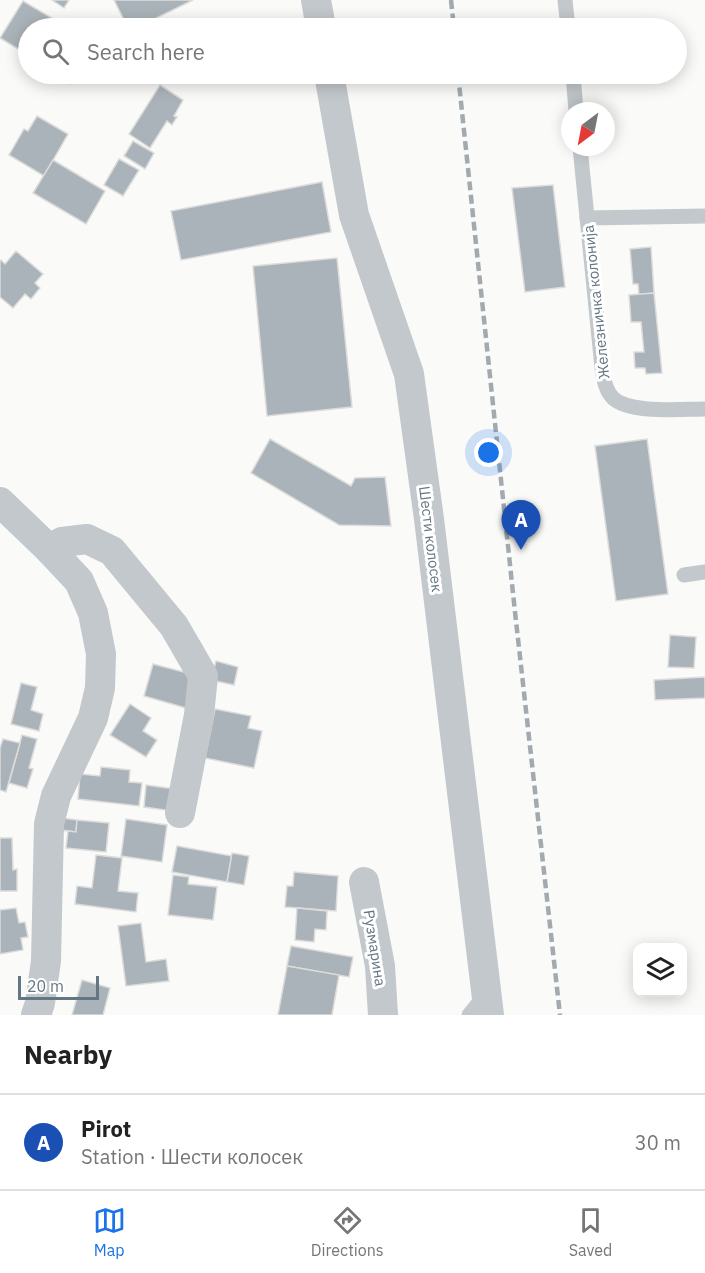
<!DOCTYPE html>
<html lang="en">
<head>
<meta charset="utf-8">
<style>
  body { margin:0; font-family:"IBM Plex Sans",sans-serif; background:#f6f6f6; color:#222 }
  .controls { position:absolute; right:18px; bottom:18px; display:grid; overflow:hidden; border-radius:12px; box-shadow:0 3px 15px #0003 }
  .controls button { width:54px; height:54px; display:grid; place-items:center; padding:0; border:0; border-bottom:2px solid #e0e0e0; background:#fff; color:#222; font:30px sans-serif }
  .compass { position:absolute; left:561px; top:102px; width:54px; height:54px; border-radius:50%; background:#fff; box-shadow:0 3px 15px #0003; rotate:212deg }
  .scale { position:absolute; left:18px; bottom:15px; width:81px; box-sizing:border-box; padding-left:6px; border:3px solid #657683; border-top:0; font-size:16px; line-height:21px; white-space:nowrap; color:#657683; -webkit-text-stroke:4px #fff; paint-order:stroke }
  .you { position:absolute; left:489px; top:453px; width:21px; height:21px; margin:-15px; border:4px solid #fff; border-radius:50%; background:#1a73e8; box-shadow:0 0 0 9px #1a73e833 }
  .badge { display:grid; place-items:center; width:39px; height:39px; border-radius:50%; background:#1a73e8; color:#fff; font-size:20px; font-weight:700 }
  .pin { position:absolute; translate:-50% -50px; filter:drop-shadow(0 2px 3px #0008) }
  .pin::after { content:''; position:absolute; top:32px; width:21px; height:18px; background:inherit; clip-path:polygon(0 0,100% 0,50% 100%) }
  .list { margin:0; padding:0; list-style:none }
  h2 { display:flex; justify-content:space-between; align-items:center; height:78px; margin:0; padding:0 24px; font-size:26px }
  h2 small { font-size:20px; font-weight:400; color:#767676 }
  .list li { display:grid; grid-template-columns:39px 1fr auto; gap:18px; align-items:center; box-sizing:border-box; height:96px; padding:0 24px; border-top:2px solid #e0e0e0 }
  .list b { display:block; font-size:22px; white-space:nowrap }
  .list p { margin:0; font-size:20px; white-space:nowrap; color:#767676 }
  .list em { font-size:20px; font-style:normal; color:#767676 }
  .icon { flex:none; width:33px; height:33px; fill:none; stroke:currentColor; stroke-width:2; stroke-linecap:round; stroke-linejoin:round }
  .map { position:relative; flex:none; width:705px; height:1015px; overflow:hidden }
  .search { position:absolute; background:#fff; box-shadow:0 3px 15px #0003; left:18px; right:18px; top:18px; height:66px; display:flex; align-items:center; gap:15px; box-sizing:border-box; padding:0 21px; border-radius:33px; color:#767676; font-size:22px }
  .sheet { height:174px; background:#fff }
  nav { display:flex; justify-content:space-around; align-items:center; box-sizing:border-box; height:84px; border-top:2px solid #e0e0e0; background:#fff; font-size:16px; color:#767676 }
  nav a { display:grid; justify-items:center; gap:3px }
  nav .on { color:#1a73e8 }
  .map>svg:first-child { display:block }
</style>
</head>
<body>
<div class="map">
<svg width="705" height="1015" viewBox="0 0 705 1015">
  <rect width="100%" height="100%" fill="#fafaf8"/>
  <g fill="#aab3b9" stroke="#dcdcda" stroke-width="1.5">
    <polygon points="52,0 69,0 64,8"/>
    <polygon points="114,0 193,0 136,28 128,28"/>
    <polygon points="23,1 57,21 53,28 28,28 28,55 0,38"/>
    <polygon points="55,74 78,74 70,84"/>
    <polygon points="160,85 183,100 174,116 177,117 172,125 167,121 150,148 129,134"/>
    <polygon points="37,116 68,134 44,176 9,155 24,129 28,131"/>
    <polygon points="133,141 154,153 145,169 124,156"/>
    <polygon points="119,159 139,170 123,196 104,185"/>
    <polygon points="53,160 105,191 86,224 33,193"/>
    <polygon points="322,182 331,232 181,260 171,211"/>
    <polygon points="553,185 565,287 525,292 512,188"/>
    <polygon points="651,247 654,293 639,295 638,284 633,284 630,249"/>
    <polygon points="16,251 43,274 35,283 40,288 31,299 25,294 13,308 0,297 0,261 1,260 5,264"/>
    <polygon points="337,258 352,407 267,416 253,266"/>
    <polygon points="654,293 662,373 646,374 645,368 635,368 634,352 644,352 641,322 631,322 629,295"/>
    <polygon points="270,439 351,486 355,478 385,477 391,526 339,525 251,473"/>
    <polygon points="647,439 668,594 616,601 595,446"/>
    <polygon points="670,635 696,637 694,668 668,667"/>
    <polygon points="216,661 238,667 234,685 211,680"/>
    <polygon points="153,664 195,675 186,708 144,696"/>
    <polygon points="705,677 705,698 655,700 654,680"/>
    <polygon points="21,683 37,687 31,710 43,714 39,731 11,724"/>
    <polygon points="130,704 151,718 143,731 157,740 146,757 110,735"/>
    <polygon points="215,709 251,716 248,728 262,731 254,768 205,758"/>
    <polygon points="22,735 37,739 29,768 33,769 27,788 9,783"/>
    <polygon points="3,739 20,743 6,792 0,790 0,748"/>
    <polygon points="101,767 130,770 129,782 142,783 139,806 78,799 80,774 100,776"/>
    <polygon points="146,785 175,789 172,811 144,807"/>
    <polygon points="62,818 77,820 76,832 61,830"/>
    <polygon points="126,819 167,825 162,862 121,856"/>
    <polygon points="77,820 109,823 106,852 66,848 68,831 76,832"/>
    <polygon points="0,838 12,838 13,870 17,869 17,891 0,891"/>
    <polygon points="177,846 232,856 227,882 172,872"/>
    <polygon points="232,853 249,856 244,885 227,882"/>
    <polygon points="96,855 122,858 118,891 138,893 136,912 75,904 77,886 92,888"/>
    <polygon points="294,872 338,876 336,911 285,907 287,886 293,886"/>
    <polygon points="173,875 189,877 188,884 217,887 213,920 168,915"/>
    <polygon points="16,908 19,923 25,922 28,937 21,938 23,950 0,954 0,910"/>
    <polygon points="297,908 327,911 326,930 315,929 314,942 295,940"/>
    <polygon points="141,923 146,962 166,959 169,981 126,986 118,926"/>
    <polygon points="291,946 353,957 349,977 287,966"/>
    <polygon points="287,966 339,975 332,1015 278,1015"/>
    <polygon points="82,980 110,988 103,1015 72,1015"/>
  </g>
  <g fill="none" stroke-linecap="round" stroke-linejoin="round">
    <g stroke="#c3c8cc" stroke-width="15">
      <polyline points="565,0 568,28"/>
      <polyline points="573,74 576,111"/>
      <path d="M580 147 602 368C604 379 605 390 613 398 630 414 682 409 705 409"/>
      <polyline points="587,218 705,216"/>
      <polyline points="684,575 705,572"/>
      <polyline points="469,1015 486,994"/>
    </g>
    <g stroke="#c3c8cc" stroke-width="30">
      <polyline points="316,0 321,28"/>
      <polyline points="329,74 354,215 409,374 429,519 489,1015"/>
      <polyline points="0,502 49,549 79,581 93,613 101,654 100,688 93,718 56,796 49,824 46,961 40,1003 36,1015"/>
      <polyline points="49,549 62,542 87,539 112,551 174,626 203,676 199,715 180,813"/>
      <polyline points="364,882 380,966 383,1015"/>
    </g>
    <g stroke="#a2aab0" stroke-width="4.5" stroke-dasharray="9 4.5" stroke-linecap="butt">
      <polyline points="451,0 454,28"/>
      <polyline points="458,74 515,612 560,1015"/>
    </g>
  </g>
  <g text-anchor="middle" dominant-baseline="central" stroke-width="6" stroke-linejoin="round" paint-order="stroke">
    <g font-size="15" fill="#657683" stroke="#fff">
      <text transform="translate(596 302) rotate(-96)">Железничка колонија</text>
      <text transform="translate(431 539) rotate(83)">Шести колосек</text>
      <text transform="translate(375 948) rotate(81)">Рузмарина</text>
    </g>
  </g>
</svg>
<div class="controls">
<button><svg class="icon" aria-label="layers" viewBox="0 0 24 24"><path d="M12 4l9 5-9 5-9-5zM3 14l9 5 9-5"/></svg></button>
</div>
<svg class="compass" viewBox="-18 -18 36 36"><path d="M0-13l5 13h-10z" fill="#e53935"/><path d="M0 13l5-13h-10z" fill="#767676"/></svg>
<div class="scale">20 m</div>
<div class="you"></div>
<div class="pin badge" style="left:521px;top:550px;background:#1a4fb4">A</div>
<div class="search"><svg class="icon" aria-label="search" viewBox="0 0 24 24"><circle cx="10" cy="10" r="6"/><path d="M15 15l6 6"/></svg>Search here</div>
</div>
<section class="sheet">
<h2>Nearby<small></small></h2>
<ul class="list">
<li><span class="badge" style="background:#1a4fb4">A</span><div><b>Pirot</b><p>Station · Шести колосек</p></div><em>30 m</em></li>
</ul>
</section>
<nav>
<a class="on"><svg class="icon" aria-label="map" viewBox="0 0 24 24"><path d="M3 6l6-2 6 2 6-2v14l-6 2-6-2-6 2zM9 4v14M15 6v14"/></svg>Map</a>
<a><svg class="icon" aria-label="directions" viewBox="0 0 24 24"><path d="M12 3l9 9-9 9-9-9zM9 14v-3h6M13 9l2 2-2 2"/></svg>Directions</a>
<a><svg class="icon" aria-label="saved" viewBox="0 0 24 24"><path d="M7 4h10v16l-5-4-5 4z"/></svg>Saved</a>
</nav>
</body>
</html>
